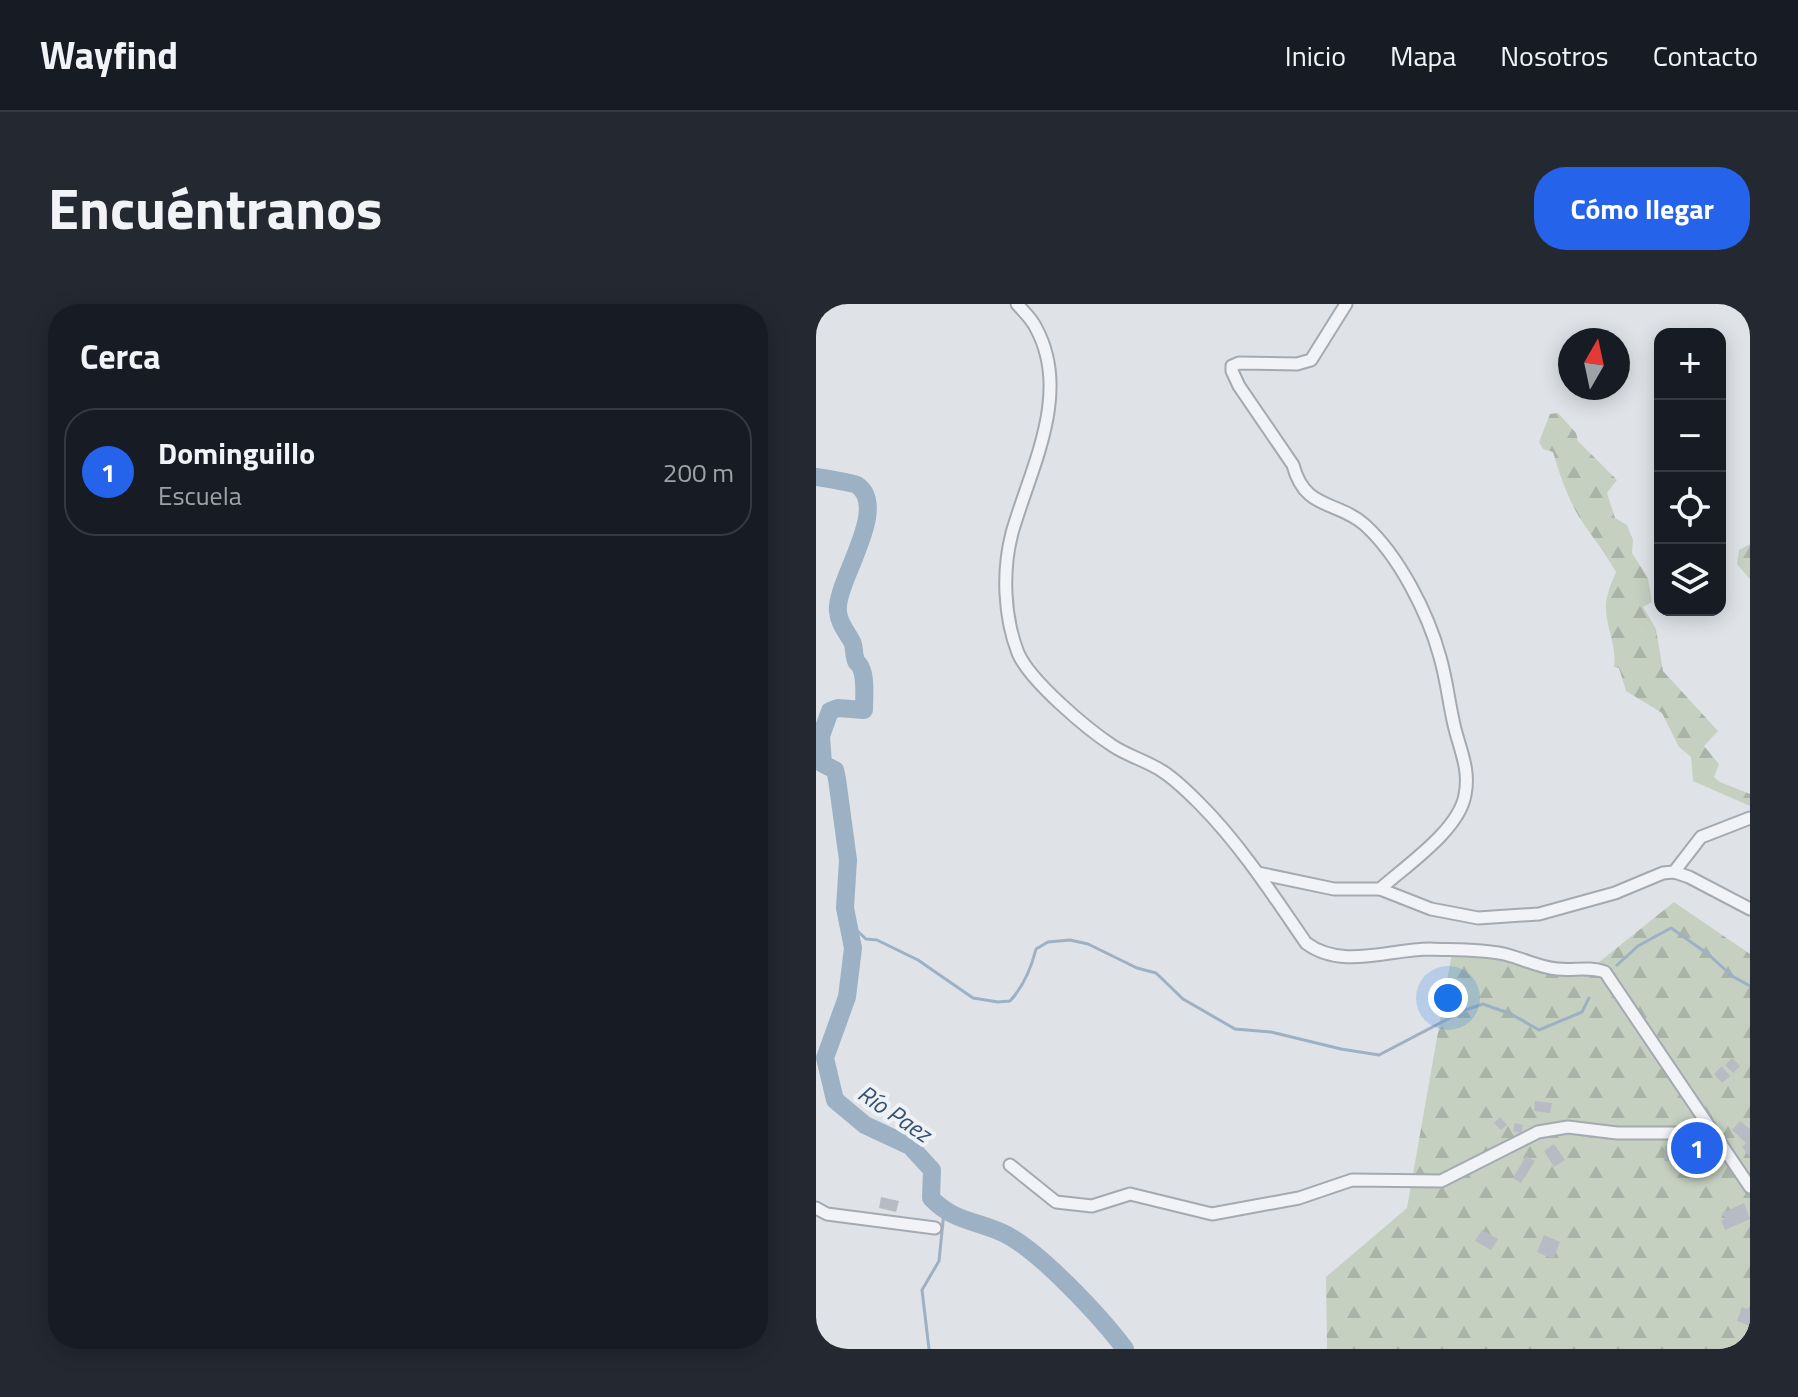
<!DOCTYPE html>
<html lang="es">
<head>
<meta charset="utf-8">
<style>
  body { margin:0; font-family:"Titillium Web",sans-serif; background:#242831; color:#f1f3f6 }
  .controls { position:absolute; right:24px; top:24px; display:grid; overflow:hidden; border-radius:16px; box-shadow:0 4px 20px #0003 }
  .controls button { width:72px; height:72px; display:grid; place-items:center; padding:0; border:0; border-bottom:2px solid #363941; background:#171b24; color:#f1f3f6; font:40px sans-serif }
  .compass { position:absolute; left:742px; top:24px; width:72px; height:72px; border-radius:50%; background:#171b24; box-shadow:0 4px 20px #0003; rotate:9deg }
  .you { position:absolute; left:632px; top:694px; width:28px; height:28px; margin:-20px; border:6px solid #fff; border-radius:50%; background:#1a73e8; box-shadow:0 0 0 12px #1a73e833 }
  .badge { display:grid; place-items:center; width:52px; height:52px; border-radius:50%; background:#2563eb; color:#fff; font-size:26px; font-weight:700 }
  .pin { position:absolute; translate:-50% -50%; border:4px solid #fff; box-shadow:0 2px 8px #0006 }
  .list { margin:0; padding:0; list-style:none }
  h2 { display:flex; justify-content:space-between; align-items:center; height:104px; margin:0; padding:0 32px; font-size:34px }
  h2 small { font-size:26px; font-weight:400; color:#9ea1a6 }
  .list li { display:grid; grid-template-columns:52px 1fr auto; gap:24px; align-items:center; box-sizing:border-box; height:128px; margin:0 16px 16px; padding:0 16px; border:2px solid #363941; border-radius:32px }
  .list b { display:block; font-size:30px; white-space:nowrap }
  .list p { margin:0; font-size:26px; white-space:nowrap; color:#9ea1a6 }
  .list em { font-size:26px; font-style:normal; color:#9ea1a6 }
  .icon { flex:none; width:44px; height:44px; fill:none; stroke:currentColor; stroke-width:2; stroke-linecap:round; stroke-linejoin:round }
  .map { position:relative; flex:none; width:934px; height:1045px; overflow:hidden; border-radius:32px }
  header { display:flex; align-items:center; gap:48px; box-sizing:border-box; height:112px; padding:0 40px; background:#171b24; border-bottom:2px solid #363941 }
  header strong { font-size:38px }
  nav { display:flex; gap:44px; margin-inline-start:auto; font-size:28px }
  .intro { display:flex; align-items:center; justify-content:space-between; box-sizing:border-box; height:192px; padding:0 48px }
  h1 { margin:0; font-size:56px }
  .button { padding:20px 36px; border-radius:32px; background:#2563eb; color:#fff; font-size:28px; font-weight:700 }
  main { display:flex; gap:48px; padding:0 48px }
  aside { flex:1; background:#171b24; border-radius:32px; box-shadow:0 4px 20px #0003 }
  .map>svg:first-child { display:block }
</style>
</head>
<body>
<header>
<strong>Wayfind</strong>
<nav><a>Inicio</a><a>Mapa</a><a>Nosotros</a><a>Contacto</a></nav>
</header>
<div class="intro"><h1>Encuéntranos</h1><a class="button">Cómo llegar</a></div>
<main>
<aside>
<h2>Cerca<small></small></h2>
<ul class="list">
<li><span class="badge">1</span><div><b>Dominguillo</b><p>Escuela</p></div><em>200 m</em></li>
</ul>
</aside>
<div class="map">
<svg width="934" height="1045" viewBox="0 0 934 1045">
  <defs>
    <pattern id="forest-firs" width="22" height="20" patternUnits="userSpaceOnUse" patternTransform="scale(2)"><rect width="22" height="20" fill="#c5d0c1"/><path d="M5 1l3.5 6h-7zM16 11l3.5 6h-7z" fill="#a9b3a7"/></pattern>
  </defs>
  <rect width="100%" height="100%" fill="#dfe3e7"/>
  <g fill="url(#forest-firs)">
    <path d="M742 109 760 129 762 137 801 176 791 189 799 214 811 221 817 236 816 249 832 274 836 298 827 303 840 325 847 367 902 427 888 442 903 460 898 473 904 478 934 490V502L877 477 875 453 863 443 846 409 810 387 803 364 798 363C801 343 791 326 790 306 789 293 795 280 800 268 789 249 779 236 767 219 753 198 744 172 737 148L727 145 723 138 734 110Z"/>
    <polygon points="934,240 934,275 921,260 923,246"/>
    <polygon points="858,598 934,650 934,1045 511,1045 510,973 591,904 637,643 710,649 731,657 782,659"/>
  </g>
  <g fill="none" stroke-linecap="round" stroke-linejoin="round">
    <g stroke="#9db1c5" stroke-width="3">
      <path d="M32 618 50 635 61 636 102 656 157 694 182 698 194 697C208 682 215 665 220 645L232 638 254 636 272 640 321 664 340 669 367 695 419 725 455 728 525 745 563 751 649 706 667 700 695 710 723 726 766 708 773 694"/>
      <polyline points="801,661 822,642 855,624 892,650 916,672 934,682"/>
      <polyline points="113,1045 106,986 123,957 128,908"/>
    </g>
    <path stroke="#9db1c5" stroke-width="18" d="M0 173C7 174 37 179 41 181 75 204 18 279 22 308 23 319 30 327 35 336 39 341 37 347 39 353 41 363 41 355 45 364 50 374 48 395 48 406L22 404 14 407 5 432 7 460 19 466 21 475 32 556 29 604 37 644 31 693 9 754 19 796 49 821 94 842 116 866 115 894C138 918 159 916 187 929 222 945 285 1013 309 1045"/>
  </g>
  <g fill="#b7bcc4">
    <polygon points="916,754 924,762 917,769 909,761"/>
    <polygon points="906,762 914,772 906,779 898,770"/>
    <polygon points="719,797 736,799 734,809 718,807"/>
    <polygon points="684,813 691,821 685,826 678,819"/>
    <polygon points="924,817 934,825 934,853 926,843 930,839 916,826"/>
    <polygon points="699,819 707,821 705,829 697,827"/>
    <polygon points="870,833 888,834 888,842 900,844 896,865 867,863 867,849 875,850 870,848"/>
    <polygon points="738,840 749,856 738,863 728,847"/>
    <polygon points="849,842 858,842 858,858 848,857"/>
    <polygon points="710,852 719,857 705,879 697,874"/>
    <polygon points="65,893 83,897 80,908 63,904"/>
    <polygon points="928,899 934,915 909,926 905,917 909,914 906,909"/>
    <polygon points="666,926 682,935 675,946 659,937"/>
    <polygon points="728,931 744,938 737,955 721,948"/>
    <polygon points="926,1003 934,1006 934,1022 921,1017"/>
  </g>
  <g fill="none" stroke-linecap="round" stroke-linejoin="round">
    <defs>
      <g id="street">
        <path d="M201 0C207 7 216 15 220 24 256 90 214 165 196 229 186 267 188 313 202 349 214 377 271 425 297 442 312 452 331 457 346 467 359 475 372 488 383 499 424 540 457 591 490 639 526 666 573 645 614 645 638 646 665 645 688 650 705 654 722 663 741 665 758 667 772 662 789 668L934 883"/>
        <path d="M530 0 495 56 481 60 423 59 416 62V67L423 82 477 161C489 207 521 196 549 221 583 252 612 309 624 353 631 377 633 401 639 425 645 448 654 467 649 491 643 526 591 561 564 585"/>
        <polyline points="858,568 885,533 934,514"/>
        <polyline points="442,569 518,585 564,585 615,605 662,614 723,610 799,589 847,569 858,568 873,573 934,605"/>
        <polyline points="194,861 240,898 276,902 314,890 396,910 483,894 536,876 625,877 722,828 752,823 801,829 897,829"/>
        <polyline points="0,904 11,910 119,924"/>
      </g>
    </defs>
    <use href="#street" stroke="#a5aab1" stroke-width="15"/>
    <use href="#street" stroke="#f1f3f6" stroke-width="11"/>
  </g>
  <g text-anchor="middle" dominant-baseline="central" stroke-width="8" stroke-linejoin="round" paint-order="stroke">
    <g font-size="24" font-style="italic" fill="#36516e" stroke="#eef1f5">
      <text transform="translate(79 809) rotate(34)">Río Paez</text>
    </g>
  </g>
</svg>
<div class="controls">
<button>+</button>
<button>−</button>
<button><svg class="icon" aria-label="locate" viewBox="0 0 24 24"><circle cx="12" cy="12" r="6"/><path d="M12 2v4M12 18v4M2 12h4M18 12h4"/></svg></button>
<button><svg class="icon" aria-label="layers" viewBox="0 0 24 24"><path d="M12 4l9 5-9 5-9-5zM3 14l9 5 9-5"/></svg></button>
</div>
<svg class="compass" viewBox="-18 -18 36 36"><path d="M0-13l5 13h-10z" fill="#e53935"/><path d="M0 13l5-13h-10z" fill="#9ea1a6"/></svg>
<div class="you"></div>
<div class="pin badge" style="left:881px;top:844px">1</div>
</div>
</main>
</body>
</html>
